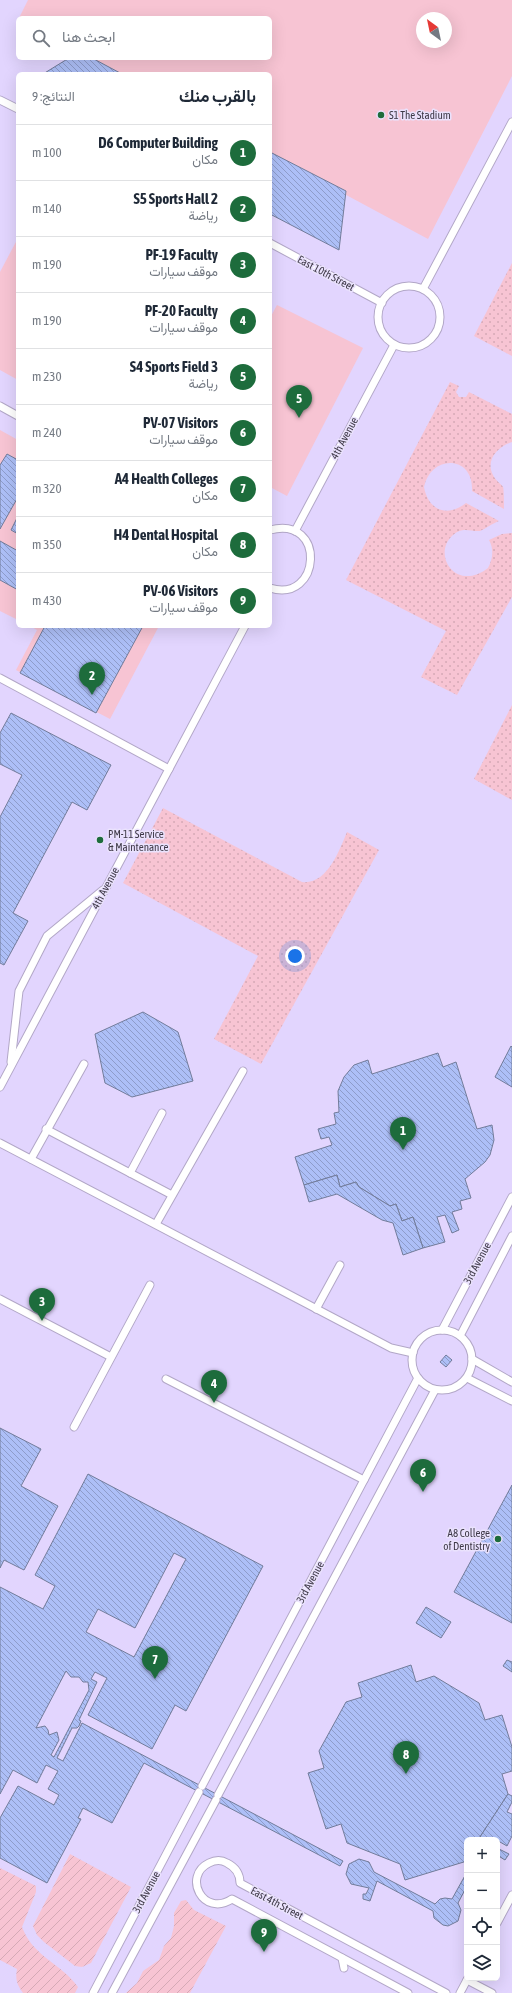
<!DOCTYPE html>
<html lang="ar">
<head>
<meta charset="utf-8">
<style>
  body { margin:0; font-family:"Asap Condensed",Vazirmatn,sans-serif; background:#f6f6f7; color:#1f2937; direction:rtl }
  .controls { position:absolute; right:12px; bottom:12px; display:grid; overflow:hidden; border-radius:6px; box-shadow:0 4px 16px #0002 }
  .controls button { width:36px; height:36px; display:grid; place-items:center; padding:0; border:0; border-bottom:1px solid #e0e1e3; background:#fff; color:#1f2937; font:20px sans-serif }
  .compass { position:absolute; left:416px; top:12px; width:36px; height:36px; border-radius:50%; background:#fff; box-shadow:0 4px 16px #0002; rotate:327deg }
  .you { position:absolute; left:295px; top:956px; width:14px; height:14px; margin:-10px; border:3px solid #fff; border-radius:50%; background:#1a73e8; box-shadow:0 0 0 6px #1a73e833 }
  .badge { display:grid; place-items:center; width:26px; height:26px; border-radius:50%; background:#1d6c3c; color:#fff; font-size:13px; font-weight:700 }
  .pin { position:absolute; translate:-50% -33px; filter:drop-shadow(0 1px 2px #0008) }
  .pin::after { content:''; position:absolute; top:21px; width:14px; height:12px; background:inherit; clip-path:polygon(0 0,100% 0,50% 100%) }
  .list { margin:0; padding:0; list-style:none }
  h2 { display:flex; justify-content:space-between; align-items:center; height:52px; margin:0; padding:0 16px; font-size:17px }
  h2 small { font-size:13px; font-weight:400; color:#747a83 }
  .list li { display:grid; grid-template-columns:26px 1fr auto; gap:12px; align-items:center; box-sizing:border-box; height:56px; padding:0 16px; border-top:1px solid #e0e1e3 }
  .list b { display:block; font-size:15px; white-space:nowrap }
  .list p { margin:0; font-size:13px; white-space:nowrap; color:#747a83 }
  .list em { font-size:13px; font-style:normal; color:#747a83 }
  .icon { flex:none; width:22px; height:22px; fill:none; stroke:currentColor; stroke-width:2; stroke-linecap:round; stroke-linejoin:round }
  .map { position:relative; flex:none; width:512px; height:1993px; overflow:hidden; direction:ltr }
  .search { position:absolute; background:#fff; box-shadow:0 4px 16px #0002; left:16px; top:16px; width:256px; height:44px; display:flex; align-items:center; gap:10px; box-sizing:border-box; padding:0 14px; border-radius:6px; color:#747a83; font-size:15px }
  .panel { position:absolute; background:#fff; box-shadow:0 4px 16px #0002; left:16px; top:72px; width:256px; height:556px; border-radius:6px; direction:rtl }
  .map>svg:first-child { display:block }
</style>
</head>
<body>
<div class="map">
<svg width="512" height="1993" viewBox="0 0 512 1993">
  <defs>
    <pattern id="grass-dots" width="8" height="8" patternUnits="userSpaceOnUse"><rect width="8" height="8" fill="#f7c4d3"/><path d="M2 2h.1M6 6h.1" fill="none" stroke="#d5a9b6" stroke-width="1.8" stroke-linecap="round"/></pattern>
    <pattern id="garden-furrows" width="10" height="10" patternUnits="userSpaceOnUse"><rect width="10" height="10" fill="#f7c4d3"/><path d="M-1 1l2-2M0 10L10 0M9 11l2-2" fill="none" stroke="#d5a9b6"/></pattern>
    <pattern id="building-back-hatch" width="6" height="6" patternUnits="userSpaceOnUse"><rect width="6" height="6" fill="#adbff7"/><path d="M-1 5l2 2M0 0l6 6M5-1l2 2" fill="none" stroke="#8e9cca"/></pattern>
  </defs>
  <rect width="100%" height="100%" fill="#eae2fd"/>
  <path fill="#e2d5fe" fill-rule="evenodd" d="M0 0H512V1993H0ZM18 18H270V58H18ZM422 18H446V42H422ZM18 74H270V626H18ZM467 1840H497V1978H467Z"/>
  <g fill="url(#grass-dots)">
    <polygon points="512,263 512,356 474,336"/>
    <path d="M450 382 459 386 456 392 459 397H466L469 392 512 414V442C498 446 485 460 493 475 495 480 501 484 503 487 504 489 504 505 504 509L472 491C474 455 431 454 424 487 428 510 447 518 466 503L499 521C493 523 485 529 480 531 471 532 463 526 453 535 431 554 456 593 488 568 493 559 494 549 489 540L502 534 512 533V597L457 695 421 677 446 631 346 580Z"/>
    <polygon points="512,705 512,800 474,779"/>
    <path d="M163 808 302 882C327 885 339 851 347 832L379 850 261 1064 214 1039 258 956 123 883Z"/>
  </g>
  <g fill="#f7c4d3" fill-rule="evenodd">
    <path d="M28 0H512V76L428 239 270 154V74H121L92 58H270V18H19ZM422 18H446V42H422Z"/>
    <polygon points="18,238 18,380 0,370 0,272"/>
    <polygon points="277,305 363,348 287,496 270,487 270,318"/>
    <polygon points="0,430 18,440 18,620 0,611"/>
    <polygon points="30,626 159,626 110,719 16,670 37,630"/>
  </g>
  <g fill="url(#garden-furrows)">
    <polygon points="70,1854 131,1887 91,1963 82,1967 75,1966 44,1942 37,1935 33,1926"/>
    <path d="M0 1868 36 1886V1892L22 1927C34 1958 60 1962 78 1987L75 1993H23C17 1985 15 1979 17 1969L0 1960Z"/>
    <polygon points="186,1900 194,1910 226,1926 190,1993 126,1993 137,1983 143,1971 159,1960 164,1946 171,1938 174,1926 174,1913 181,1901"/>
  </g>
  <g fill="url(#building-back-hatch)" stroke="#727c9a" fill-rule="evenodd">
    <polygon points="69,58 92,58 122,74 43,74"/>
    <polygon points="270,152 346,191 339,250 270,214"/>
    <polygon points="7,454 18,460 18,497 0,529 0,465"/>
    <polygon points="18,516 18,534 11,530"/>
    <polygon points="0,541 18,551 18,590 0,580"/>
    <polygon points="45,626 143,626 96,713 20,673"/>
    <polygon points="11,713 111,765 87,810 72,802 13,913 28,921 4,965 0,963 0,817 22,775 0,764 0,733"/>
    <polygon points="143,1012 178,1032 193,1081 132,1097 105,1083 95,1034"/>
    <polygon points="511,1046 512,1047 512,1087 495,1077"/>
    <polygon points="438,1053 443,1067 456,1062 477,1129 492,1125 494,1140 490,1155 485,1162 465,1179 471,1198 460,1201 462,1209 452,1212 459,1230 452,1233 445,1215 437,1217 445,1242 423,1248 413,1217 402,1221 396,1204 390,1206 359,1187 356,1182 340,1187 337,1175 304,1185 295,1157 332,1145 329,1137 321,1139 318,1129 336,1124 334,1113 339,1112 338,1091 344,1077 354,1065 368,1060 372,1074"/>
    <polygon points="337,1175 340,1187 356,1182 359,1187 390,1206 396,1204 402,1221 413,1217 423,1248 403,1255 393,1223 382,1220 337,1194 309,1202 304,1185"/>
    <polygon points="446,1355 452,1360 446,1367 440,1362"/>
    <polygon points="0,1428 41,1449 21,1486 58,1506 24,1570 4,1560 0,1568"/>
    <path d="M88 1474 263 1566 186 1711 175 1705 152 1749 88 1715 107 1678 95 1672 91 1679 97 1682 79 1720 81 1721 79 1726 77 1728H72L57 1758 63 1761 82 1723 343 1861 340 1866 144 1763 112 1823 83 1808 78 1818 81 1819 47 1883 0 1858V1818L18 1786 54 1805 59 1795 48 1789 58 1771 46 1765 37 1783 13 1770 0 1794V1587L43 1609 55 1586 35 1575ZM174 1553 186 1559 134 1657 86 1632 98 1609 135 1628ZM66 1671 71 1677H79L83 1682H88L89 1690 54 1757 51 1755 59 1740 57 1732 49 1735 48 1730 45 1726 36 1728Z"/>
    <polygon points="512,1485 512,1623 454,1592"/>
    <polygon points="426,1607 451,1622 441,1638 416,1623"/>
    <polygon points="507,1660 512,1662 512,1672 503,1666"/>
    <polygon points="411,1665 416,1682 434,1676 479,1703 485,1720 502,1715 512,1747 512,1771 502,1774 508,1794 478,1840 467,1840 467,1861 405,1880 400,1864 347,1843 341,1824 326,1829 308,1773 324,1768 319,1751 346,1702 362,1697 358,1683"/>
    <polygon points="508,1794 512,1796 512,1802 507,1812 512,1814 512,1836 507,1846 493,1838 492,1840 478,1840"/>
    <polygon points="497,1848 509,1854 505,1860 497,1855"/>
    <polygon points="359,1859 369,1862 374,1872 435,1904 440,1899 445,1898 452,1899 467,1872 467,1886 458,1903 461,1910 458,1921 448,1926 443,1925 434,1918 433,1911 377,1881 370,1901 363,1899 363,1894 366,1894 369,1888 351,1884 346,1874 349,1864"/>
  </g>
  <g fill="none" stroke-linecap="round" stroke-linejoin="round">
    <defs>
      <g id="lane">
        <polyline points="0,100 18,109"/>
        <polyline points="270,243 382,303"/>
        <circle cx="409" cy="317" r="31"/>
        <polyline points="423,289 512,122"/>
        <polyline points="0,406 18,416"/>
        <path d="M270 530C327 515 321 604 270 588"/>
        <polyline points="295,531 394,345"/>
        <polyline points="0,678 169,769"/>
        <polyline points="11,1062 19,991 47,936 103,890"/>
        <polyline points="0,1087 245,626"/>
        <polyline points="46,1129 172,1195"/>
        <polyline points="0,1143 391,1348 413,1353"/>
        <polyline points="31,1159 84,1064"/>
        <polyline points="130,1173 162,1113"/>
        <polyline points="156,1224 243,1071"/>
        <polyline points="0,1299 111,1357"/>
        <polyline points="316,1309 340,1265"/>
        <circle cx="442" cy="1360" r="30"/>
        <polyline points="442,1330 512,1197"/>
        <polyline points="460,1336 512,1236"/>
        <polyline points="472,1359 512,1382"/>
        <polyline points="467,1378 512,1401"/>
        <polyline points="166,1379 364,1480"/>
        <polyline points="74,1427 150,1285"/>
        <polyline points="202,1786 418,1378"/>
        <polyline points="218,1795 435,1390"/>
        <polyline points="497,1923 512,1895"/>
        <polyline points="342,1958 344,1968"/>
        <polyline points="467,1980 492,1993"/>
        <polyline points="93,1993 199,1792"/>
        <polyline points="112,1993 216,1800"/>
        <path d="M408 1993 232 1899C203 1918 182 1876 209 1863 215 1860 222 1860 227 1863 235 1867 240 1874 240 1883L446 1993"/>
        <polyline points="460,1993 468,1978"/>
      </g>
    </defs>
    <use href="#lane" stroke="#b2a7c7" stroke-width="9"/>
    <use href="#lane" stroke="#fff" stroke-width="7"/>
  </g>
  <g fill="#1d6c3c" stroke="#eae2fd" stroke-width="1.5">
    <circle cx="381" cy="115" r="4"/>
    <circle cx="100" cy="840" r="4"/>
    <circle cx="498" cy="1539" r="4"/>
  </g>
  <g text-anchor="middle" dominant-baseline="central" stroke-width="3" stroke-linejoin="round" paint-order="stroke">
    <g font-size="11" fill="#3e3947" stroke="#eae2fd" text-anchor="start">
      <text x="389" y="115">S1 The Stadium</text>
      <text x="108" y="834">PM-11 Service<tspan x="108" dy="13">&amp; Maintenance</tspan></text>
      <text x="490" y="1533" text-anchor="end">A8 College<tspan x="490" dy="13">of Dentistry</tspan></text>
    </g>
    <g font-size="11" fill="#3e3947" stroke="#eae2fd">
      <text transform="translate(326 273) rotate(28)">East 10th Street</text>
      <text transform="translate(344 438) rotate(-62)">4th Avenue</text>
      <text transform="translate(105 888) rotate(-62)">4th Avenue</text>
      <text transform="translate(477 1263) rotate(-62)">3rd Avenue</text>
      <text transform="translate(310 1582) rotate(-62)">3rd Avenue</text>
      <text transform="translate(146 1892) rotate(-62)">3rd Avenue</text>
      <text transform="translate(277 1903) rotate(28)">East 4th Street</text>
    </g>
  </g>
</svg>
<div class="controls">
<button>+</button>
<button>−</button>
<button><svg class="icon" aria-label="locate" viewBox="0 0 24 24"><circle cx="12" cy="12" r="6"/><path d="M12 2v4M12 18v4M2 12h4M18 12h4"/></svg></button>
<button><svg class="icon" aria-label="layers" viewBox="0 0 24 24"><path d="M12 4l9 5-9 5-9-5zM3 14l9 5 9-5"/></svg></button>
</div>
<svg class="compass" viewBox="-18 -18 36 36"><path d="M0-13l5 13h-10z" fill="#e53935"/><path d="M0 13l5-13h-10z" fill="#747a83"/></svg>
<div class="you"></div>
<div class="pin badge" style="left:403px;top:1150px">1</div>
<div class="pin badge" style="left:92px;top:695px">2</div>
<div class="pin badge" style="left:42px;top:1321px">3</div>
<div class="pin badge" style="left:214px;top:1403px">4</div>
<div class="pin badge" style="left:299px;top:418px">5</div>
<div class="pin badge" style="left:423px;top:1492px">6</div>
<div class="pin badge" style="left:155px;top:1679px">7</div>
<div class="pin badge" style="left:406px;top:1774px">8</div>
<div class="pin badge" style="left:264px;top:1952px">9</div>
<div class="search"><svg class="icon" aria-label="search" viewBox="0 0 24 24"><circle cx="10" cy="10" r="6"/><path d="M15 15l6 6"/></svg>ابحث هنا</div>
<section class="panel">
<h2>بالقرب منك<small>النتائج: 9</small></h2>
<ul class="list">
<li><span class="badge">1</span><div><b>D6 Computer Building</b><p>مكان</p></div><em>100 m</em></li>
<li><span class="badge">2</span><div><b>S5 Sports Hall 2</b><p>رياضة</p></div><em>140 m</em></li>
<li><span class="badge">3</span><div><b>PF-19 Faculty</b><p>موقف سيارات</p></div><em>190 m</em></li>
<li><span class="badge">4</span><div><b>PF-20 Faculty</b><p>موقف سيارات</p></div><em>190 m</em></li>
<li><span class="badge">5</span><div><b>S4 Sports Field 3</b><p>رياضة</p></div><em>230 m</em></li>
<li><span class="badge">6</span><div><b>PV-07 Visitors</b><p>موقف سيارات</p></div><em>240 m</em></li>
<li><span class="badge">7</span><div><b>A4 Health Colleges</b><p>مكان</p></div><em>320 m</em></li>
<li><span class="badge">8</span><div><b>H4 Dental Hospital</b><p>مكان</p></div><em>350 m</em></li>
<li><span class="badge">9</span><div><b>PV-06 Visitors</b><p>موقف سيارات</p></div><em>430 m</em></li>
</ul>
</section>
</div>
</body>
</html>
